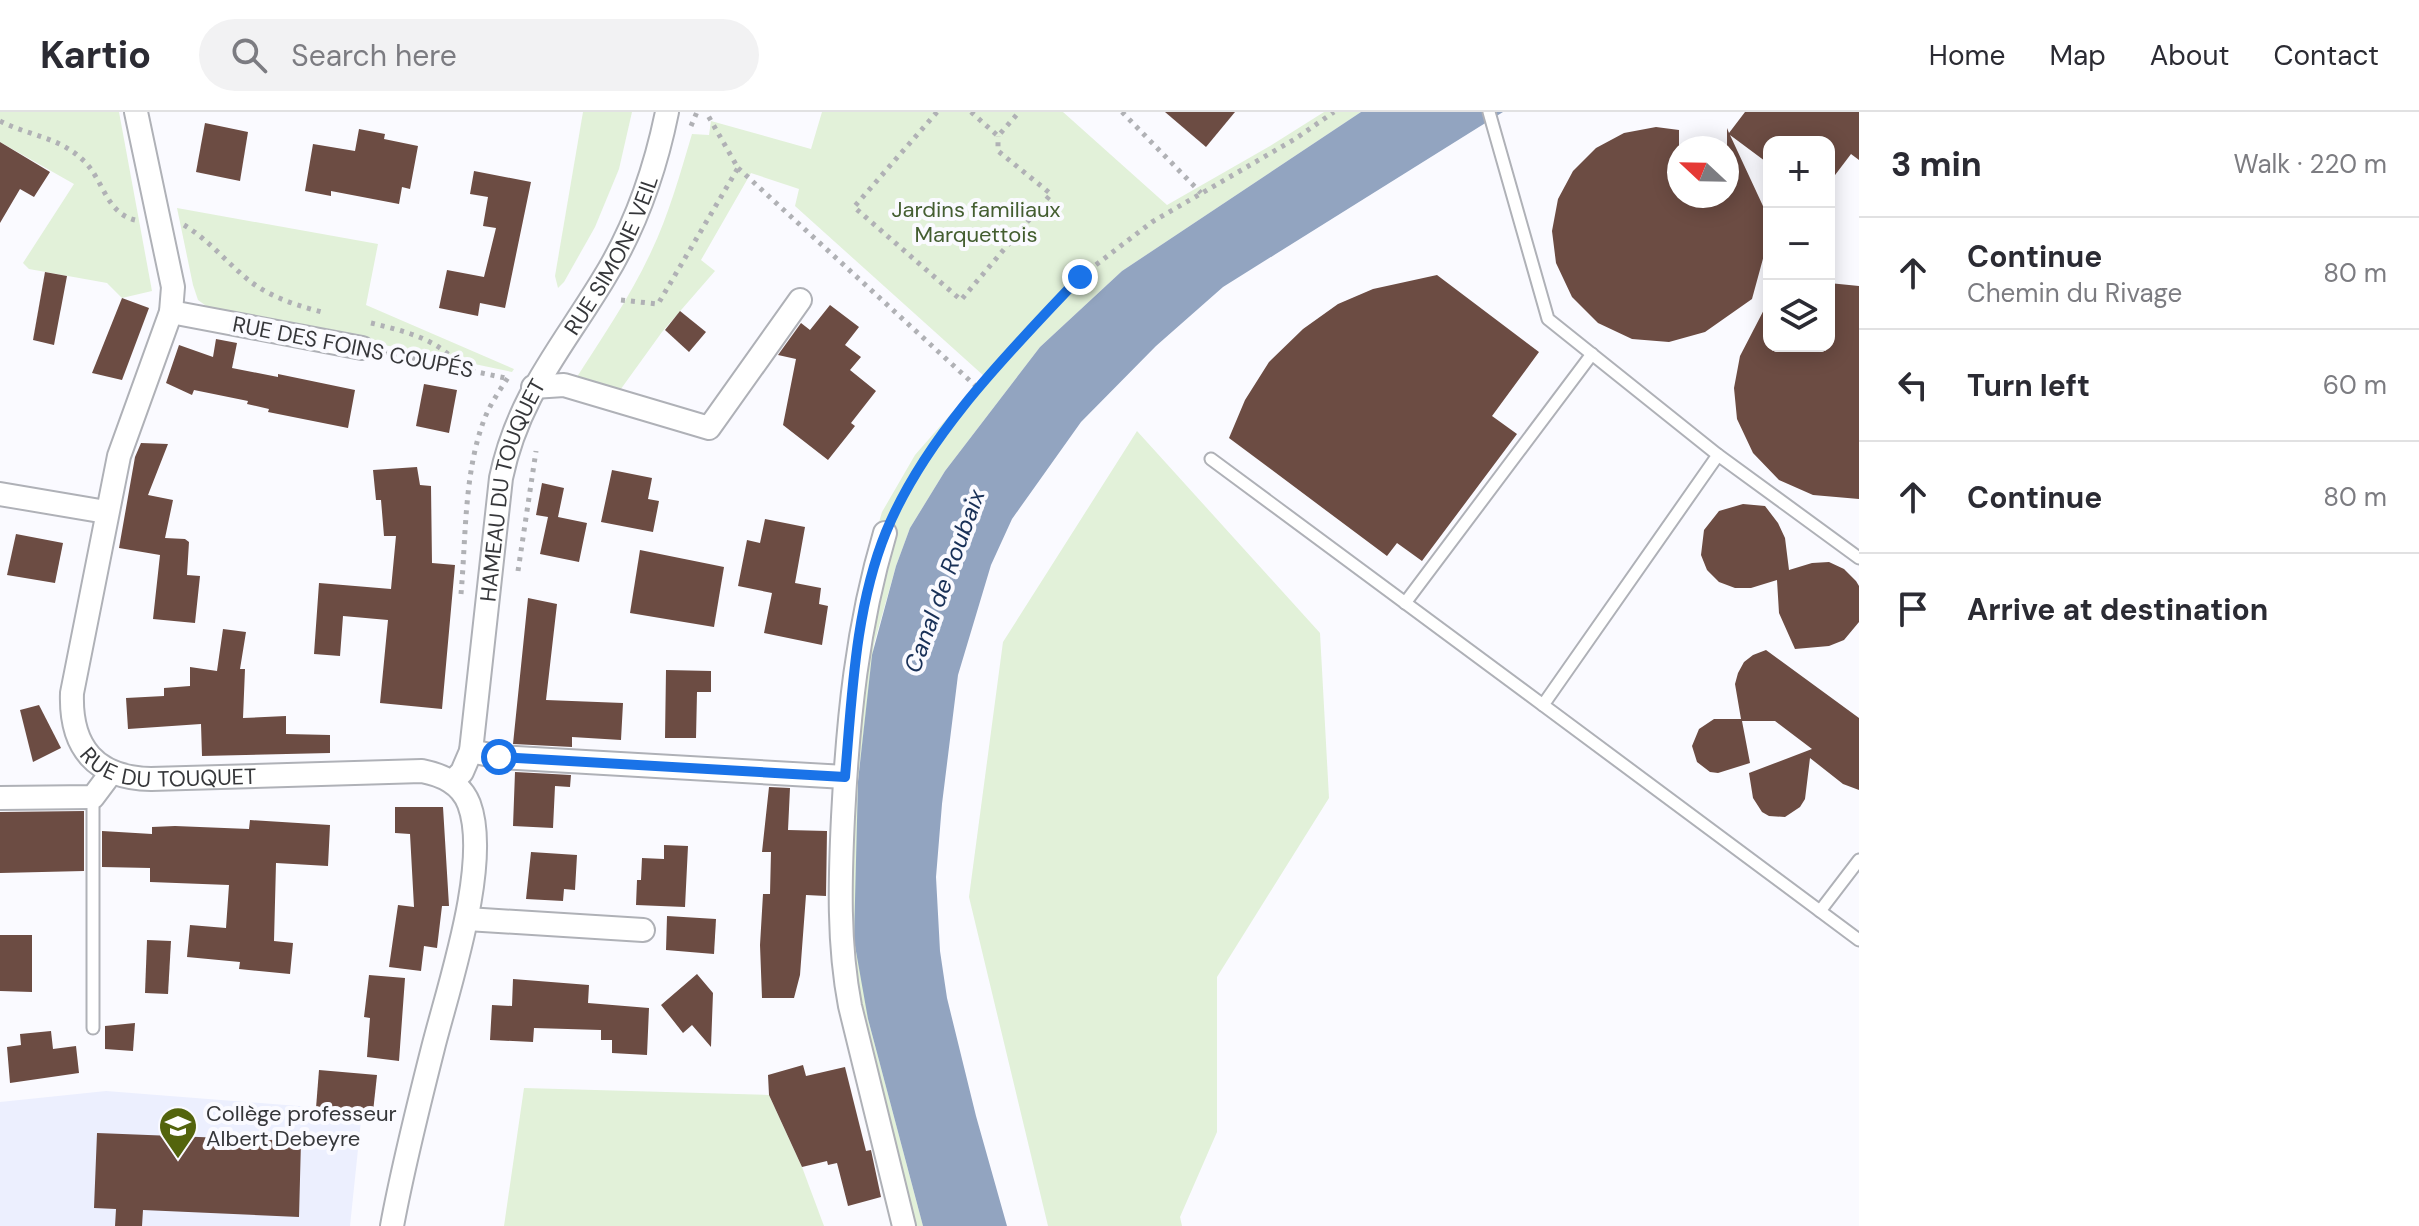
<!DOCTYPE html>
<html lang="en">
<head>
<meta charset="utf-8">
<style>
  body { margin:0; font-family:"DM Sans",sans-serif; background:#f2f2f3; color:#2b2b33 }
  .controls { position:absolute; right:24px; top:24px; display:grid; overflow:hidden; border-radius:16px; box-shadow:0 4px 20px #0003 }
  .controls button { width:72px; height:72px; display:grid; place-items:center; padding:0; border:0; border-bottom:2px solid #e1e1e2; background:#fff; color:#2b2b33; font:40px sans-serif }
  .compass { position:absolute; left:1667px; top:24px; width:72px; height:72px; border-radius:50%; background:#fff; box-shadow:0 4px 20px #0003; rotate:292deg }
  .stop { position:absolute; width:24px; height:24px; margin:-18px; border:6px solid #1a73e8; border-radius:50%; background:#fff }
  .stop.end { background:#1a73e8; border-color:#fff; box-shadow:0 2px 8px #0008 }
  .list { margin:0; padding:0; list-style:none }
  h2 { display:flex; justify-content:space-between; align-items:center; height:104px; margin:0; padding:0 32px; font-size:34px }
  h2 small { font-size:26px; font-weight:400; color:#7c7c81 }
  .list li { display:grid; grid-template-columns:52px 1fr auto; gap:24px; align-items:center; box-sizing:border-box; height:112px; padding:0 32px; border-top:2px solid #e1e1e2 }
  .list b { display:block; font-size:30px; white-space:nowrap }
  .list p { margin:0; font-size:26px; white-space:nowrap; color:#7c7c81 }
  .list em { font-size:26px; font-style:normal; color:#7c7c81 }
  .icon { flex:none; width:44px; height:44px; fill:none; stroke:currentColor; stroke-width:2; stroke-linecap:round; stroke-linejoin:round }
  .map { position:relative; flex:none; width:1859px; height:1114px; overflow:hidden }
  header { display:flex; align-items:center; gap:48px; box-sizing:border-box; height:112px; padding:0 40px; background:#fff; border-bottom:2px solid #e1e1e2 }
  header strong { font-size:38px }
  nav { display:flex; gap:44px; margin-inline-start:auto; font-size:28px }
  .search { width:560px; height:72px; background:#f2f2f3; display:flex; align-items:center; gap:20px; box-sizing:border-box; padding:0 28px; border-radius:44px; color:#7c7c81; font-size:30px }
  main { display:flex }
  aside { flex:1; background:#fff }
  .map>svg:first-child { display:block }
</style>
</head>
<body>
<header>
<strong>Kartio</strong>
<div class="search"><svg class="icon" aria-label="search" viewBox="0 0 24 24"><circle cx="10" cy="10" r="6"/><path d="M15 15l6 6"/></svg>Search here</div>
<nav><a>Home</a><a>Map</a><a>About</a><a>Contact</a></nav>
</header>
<main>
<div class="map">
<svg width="1859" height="1114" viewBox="0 0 1859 1114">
  <rect width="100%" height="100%" fill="#fafaff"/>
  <polygon fill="#eceffe" points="106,979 362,999 350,1114 0,1114 0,990"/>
  <g fill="#e2f1d9">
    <polygon points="0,0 119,0 152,179 122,186 107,171 29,157 23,151 74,72 0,30"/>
    <polygon points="583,0 632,0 619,57 595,115 564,170 558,176 555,164"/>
    <path d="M822 0H1063L1167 93 1270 34 1324 0H1361L1122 159 1040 235 945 359 910 416 896 454 874 532 858 669 857 748 868 907 923 1114H892L862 989 838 684 846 545 863 465 882 400 915 343 984 264 795 94 799 77 751 61 701 148 715 159 662 220 618 281 575 268C602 226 630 185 651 140 669 102 680 62 692 22L709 23 711 9 811 37Z"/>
    <polygon points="177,96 378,132 366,193 514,257 512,260 209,196 198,188 193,173"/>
    <polygon points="1137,319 1320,521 1329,686 1217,865 1217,1020 1180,1105 1182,1114 1048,1114 969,785 1003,530"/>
    <polygon points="524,976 769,983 802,1055 824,1114 504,1114"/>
  </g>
  <polygon fill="#92a4c0" points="1361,0 1503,0 1223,175 1156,234 1081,310 1012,407 991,453 958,563 942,692 936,765 940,839 947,886 976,1004 1007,1114 923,1114 868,907 854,828 858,669 872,543 896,454 910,416 945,359 1040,235 1122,159"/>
  <g fill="#6c4c43">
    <polygon points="1165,0 1235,0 1206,35"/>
    <polygon points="1745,0 1859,0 1859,48 1851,42 1829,71 1829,30 1769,30 1769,52 1730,23 1763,94 1767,132 1752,187 1705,220 1669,230 1632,227 1598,211 1572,185 1556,151 1552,119 1558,87 1573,59 1596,36 1624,21 1656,15 1679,18 1679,84 1727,84 1727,16 1729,21"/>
    <polygon points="205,11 248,20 240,69 196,60"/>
    <polygon points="359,17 385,22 384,27 418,34 410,77 402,75 399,92 331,79 331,84 305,79 313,32 355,39"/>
    <polygon points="0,30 50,60 34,85 20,77 0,111"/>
    <polygon points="474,59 531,70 505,196 480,191 478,204 439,196 447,158 484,165 496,116 483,114 488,85 470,82"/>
    <polygon points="45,160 67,164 54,233 33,228"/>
    <polygon points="1437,163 1539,240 1492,304 1517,322 1422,449 1397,431 1387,444 1229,326 1245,288 1269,250 1303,217 1338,192 1373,177"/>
    <polygon points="1829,171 1859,174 1859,387 1813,383 1779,368 1753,341 1737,307 1734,276 1740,244 1769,188 1769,234 1829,234"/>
    <polygon points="122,186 149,196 122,268 92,261"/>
    <polygon points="830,193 859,215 845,233 861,245 850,258 876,279 851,311 855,314 828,348 783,313 796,247 778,243 801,211 810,218"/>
    <polygon points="680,199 706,220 689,240 665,218"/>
    <polygon points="216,227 237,231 232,256 278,265 278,262 355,278 348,316 268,300 269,297 247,292 248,289 194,278 192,283 166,271 179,233 213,245"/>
    <polygon points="424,272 457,278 449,321 416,314"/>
    <polygon points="141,331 168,332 148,383 173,388 165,426 185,427 189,430 187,463 200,464 195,511 153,507 160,443 119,436 135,345"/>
    <polygon points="417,355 420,373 431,374 432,451 455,453 442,597 380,591 388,508 343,504 340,544 314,542 319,471 391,477 396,424 384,424 381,388 376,388 373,358"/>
    <polygon points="612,358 652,366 648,387 659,389 653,420 601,410"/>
    <polygon points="542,371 564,376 558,405 587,411 579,450 540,442 548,405 536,403"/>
    <polygon points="1743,392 1765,394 1778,411 1785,426 1789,458 1812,451 1829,450 1844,457 1856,469 1859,474 1859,510 1844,528 1829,534 1795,537 1779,501 1777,468 1751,476 1735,476 1719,470 1707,458 1701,443 1704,418 1719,399"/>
    <polygon points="765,407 805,415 795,471 821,476 819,492 828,494 822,533 764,521 772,481 738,474 747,428 760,431"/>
    <polygon points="16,422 63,431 55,471 7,463"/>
    <polygon points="640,438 724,455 714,515 630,501"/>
    <polygon points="528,486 557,492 546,588 623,591 621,628 572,625 572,635 513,632"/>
    <polygon points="223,517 246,520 240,557 245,557 243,606 286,604 286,622 330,623 330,641 202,644 201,612 128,617 126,586 164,584 164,576 190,574 190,555 217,559"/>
    <polygon points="1766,538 1859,606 1859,678 1843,672 1810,646 1805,687 1800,695 1785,705 1769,704 1762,700 1753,686 1749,661 1812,637 1775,609 1742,609 1750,651 1718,661 1710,660 1697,650 1692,634 1699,617 1714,607 1741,607 1735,572 1738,561 1744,550 1753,543"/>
    <polygon points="666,558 711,559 711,580 697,580 696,626 665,626"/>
    <polygon points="39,593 61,636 33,650 20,598"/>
    <polygon points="515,660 571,663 570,675 555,674 553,716 513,714"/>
    <polygon points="769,675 790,676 788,718 827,719 826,784 806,783 800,863 794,886 762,886 760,833 763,782 770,782 771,740 762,740"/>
    <polygon points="395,695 443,695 449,794 442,794 437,836 424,834 421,859 389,855 398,793 414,795 410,722 395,721"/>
    <polygon points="84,699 84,759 0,761 0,700"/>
    <polygon points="250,708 330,713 328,754 276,751 274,829 293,831 290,862 239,857 240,850 187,845 190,813 226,816 229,773 150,770 150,756 102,755 102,719 152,722 152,715 175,714 249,717"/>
    <polygon points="664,733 688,734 685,795 636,793 637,768 641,768 642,746 664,747"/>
    <polygon points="531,740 577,743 575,778 564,777 563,789 526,787"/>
    <polygon points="667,804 716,807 714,842 666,838"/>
    <polygon points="0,823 32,823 32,880 0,879"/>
    <polygon points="147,828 171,829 168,882 145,881"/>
    <polygon points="697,862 713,881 711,935 692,913 683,921 661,893"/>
    <polygon points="369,863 405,866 399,949 367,945 370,906 364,905"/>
    <polygon points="513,867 589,873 588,891 649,896 647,943 612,941 612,928 601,928 601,918 534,916 533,930 490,928 492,893 512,894"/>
    <polygon points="135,911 133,939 105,937 105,914"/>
    <polygon points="51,919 53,937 76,934 79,961 10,971 7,935 21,933 20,922"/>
    <polygon points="803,953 806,964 845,955 866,1039 871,1038 881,1085 848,1094 837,1051 828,1053 827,1049 802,1055 769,983 768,963"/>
    <polygon points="319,958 377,963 373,1000 316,996"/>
    <polygon points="97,1021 301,1029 299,1105 143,1098 142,1114 115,1114 116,1097 94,1096"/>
  </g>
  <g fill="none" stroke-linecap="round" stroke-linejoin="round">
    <defs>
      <g id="lane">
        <polyline points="1489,0 1548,207 1718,343 1543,593 1859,828"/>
        <polyline points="1718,343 1859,446"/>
        <polyline points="1211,347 1543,593"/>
        <polyline points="1405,491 1592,242"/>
        <polyline points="93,685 93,916"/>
        <polyline points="1820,799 1859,748"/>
      </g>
      <g id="street">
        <path id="s1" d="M136 0 173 175 171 200 119 344 72 581C70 636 96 666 151 667L422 659C442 663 461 671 469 692 491 751 448 876 433 936 418 995 403 1054 392 1114"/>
        <polyline points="171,200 362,236"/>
        <polyline points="533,275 564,273 709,316 800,188"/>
        <polyline points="0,382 106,400"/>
        <path d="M885 421C857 515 848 607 843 705 840 768 838 831 850 894L904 1114"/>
        <polyline points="471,639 499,645 845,665"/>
        <path id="s2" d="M452 670 462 660 471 639 501 366C518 284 562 236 604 166 636 114 655 59 667 0"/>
        <polyline points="0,686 93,685 111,661"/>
        <polyline points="467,807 643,818"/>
      </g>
    </defs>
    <use href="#lane" stroke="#afb1b7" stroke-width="15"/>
    <use href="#street" stroke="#afb1b7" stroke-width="26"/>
    <g stroke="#b0b1b5" stroke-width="5" stroke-dasharray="4 6" stroke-linecap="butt">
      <polyline points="937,0 854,95 961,188 1051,82 998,39 998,24"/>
      <polyline points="971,0 998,24 1019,0"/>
      <polyline points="1122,0 1201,81"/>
      <path d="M0 9C29 24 60 25 84 49 103 67 106 101 135 108"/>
      <polyline points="691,14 697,0"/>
      <polyline points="738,56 979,277"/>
      <path d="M184 113C209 128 228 152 251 170 272 186 301 195 326 201"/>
      <polyline points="621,188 658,192 738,56 706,0"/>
      <path d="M371 211C404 219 440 227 461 256"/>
      <polyline points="383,240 510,267"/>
      <polyline points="896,400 919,355 938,328 979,277 1080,165 1152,110 1295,27 1334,0"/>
      <polyline points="518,459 536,339"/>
      <path d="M461 482C466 425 464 361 484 308 490 292 500 278 509 264"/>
    </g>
    <use href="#lane" stroke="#fff" stroke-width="11"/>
    <use href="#street" stroke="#fff" stroke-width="22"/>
  </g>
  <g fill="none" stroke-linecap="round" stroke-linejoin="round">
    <path stroke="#1a73e8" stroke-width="10" d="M499 645 845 665C852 584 855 496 886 420 925 324 1010 239 1080 165"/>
  </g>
  <defs>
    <symbol id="school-pin" viewBox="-11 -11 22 30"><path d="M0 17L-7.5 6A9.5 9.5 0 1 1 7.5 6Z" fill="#53640d" stroke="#fafaff"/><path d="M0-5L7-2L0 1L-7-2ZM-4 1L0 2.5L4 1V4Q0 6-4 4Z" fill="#fff"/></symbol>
  </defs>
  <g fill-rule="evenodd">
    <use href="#school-pin" x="156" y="992" width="44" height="60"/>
  </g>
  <g text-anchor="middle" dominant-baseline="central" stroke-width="8" stroke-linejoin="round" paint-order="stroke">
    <g font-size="22" fill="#445e31" stroke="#fafaff">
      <text x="976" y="97">Jardins familiaux<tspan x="976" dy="25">Marquettois</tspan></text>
    </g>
    <g font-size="22" fill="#36373a" stroke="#fafaff">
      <text stroke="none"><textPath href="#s2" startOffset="562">RUE SIMONE VEIL</textPath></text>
      <text transform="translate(353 235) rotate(11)">RUE DES FOINS COUPÉS</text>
      <text stroke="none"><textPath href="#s2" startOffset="302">HAMEAU DU TOUQUET</textPath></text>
      <text stroke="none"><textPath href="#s1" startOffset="748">RUE DU TOUQUET</textPath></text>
    </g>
    <g font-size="22" fill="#36373a" stroke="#fafaff" text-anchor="start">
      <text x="206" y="1001">Collège professeur<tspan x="206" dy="25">Albert Debeyre</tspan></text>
    </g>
    <g font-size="24" font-style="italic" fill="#183057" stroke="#fafaff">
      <text transform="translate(944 469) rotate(-70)">Canal de Roubaix</text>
    </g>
  </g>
</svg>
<div class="controls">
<button>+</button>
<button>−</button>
<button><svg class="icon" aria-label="layers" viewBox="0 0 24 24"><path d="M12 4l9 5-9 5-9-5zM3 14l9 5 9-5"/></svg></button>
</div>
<svg class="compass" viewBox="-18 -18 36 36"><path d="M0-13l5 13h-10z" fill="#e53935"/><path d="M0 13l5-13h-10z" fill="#7c7c81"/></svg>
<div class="stop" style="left:499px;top:645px"></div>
<div class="stop end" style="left:1080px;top:165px"></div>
</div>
<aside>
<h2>3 min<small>Walk · 220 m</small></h2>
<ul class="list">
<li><svg class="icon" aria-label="ahead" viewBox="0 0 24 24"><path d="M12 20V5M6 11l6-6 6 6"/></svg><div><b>Continue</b><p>Chemin du Rivage</p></div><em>80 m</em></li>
<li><svg class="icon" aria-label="left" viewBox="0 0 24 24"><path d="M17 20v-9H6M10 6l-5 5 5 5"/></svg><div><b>Turn left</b></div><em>60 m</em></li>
<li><svg class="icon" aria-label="ahead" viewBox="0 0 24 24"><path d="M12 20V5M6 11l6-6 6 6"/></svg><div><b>Continue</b></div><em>80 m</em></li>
<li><svg class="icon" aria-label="arrive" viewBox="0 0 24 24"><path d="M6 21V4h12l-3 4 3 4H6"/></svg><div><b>Arrive at destination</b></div></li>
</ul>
</aside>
</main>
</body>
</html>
